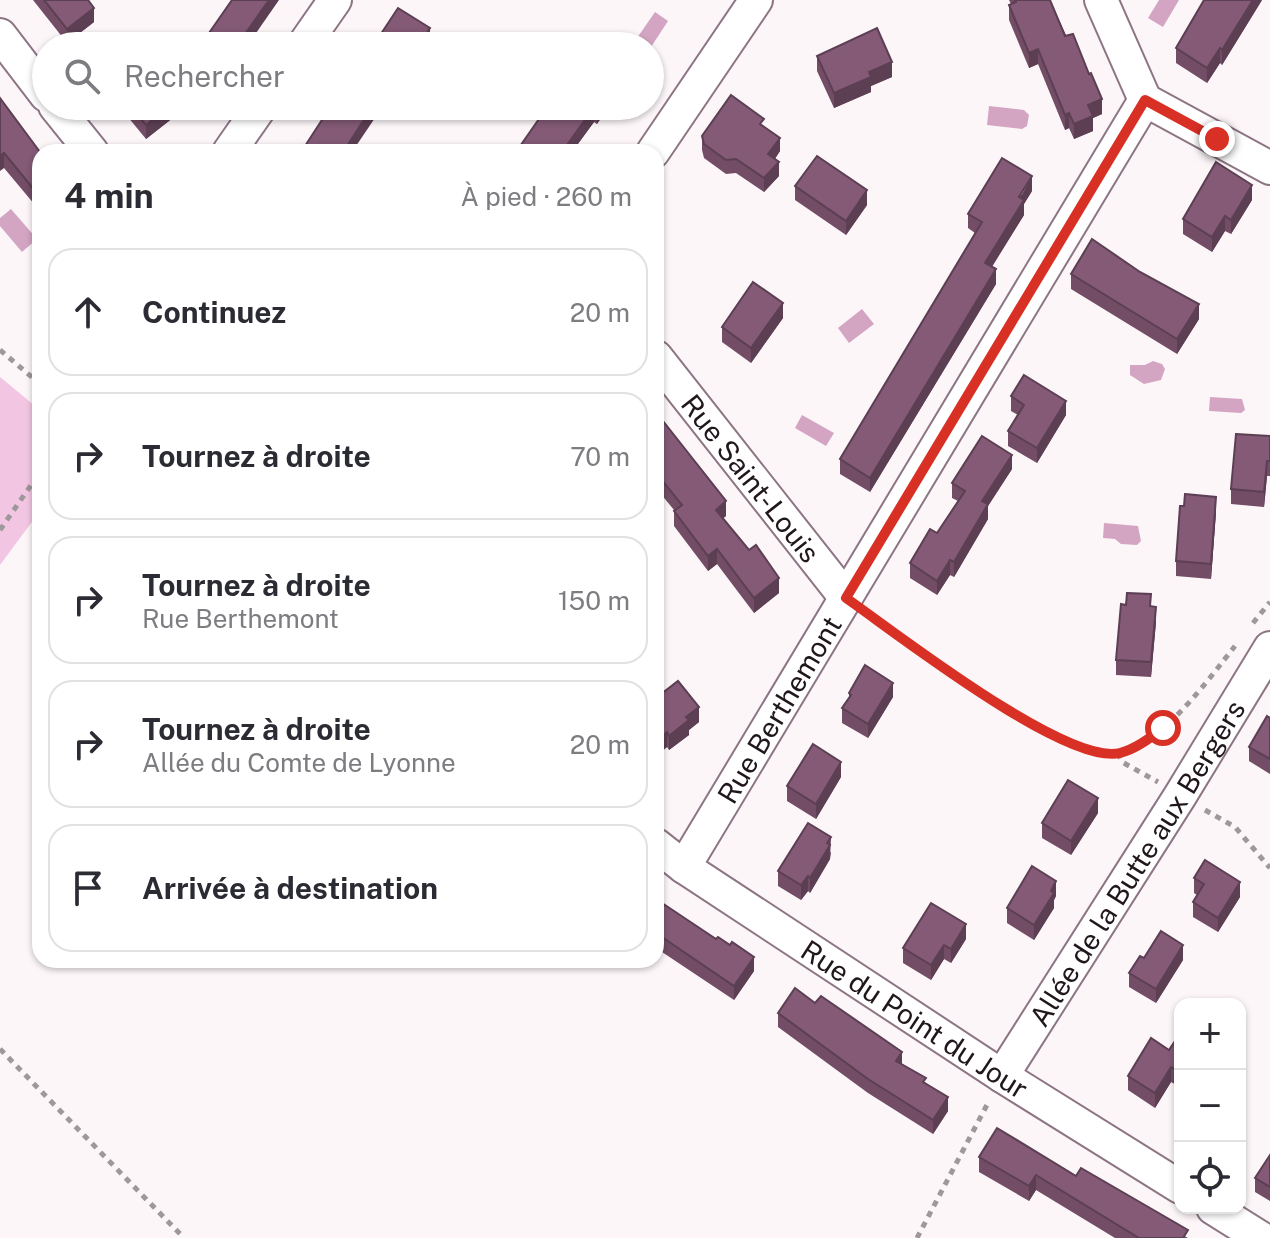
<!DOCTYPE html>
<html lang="fr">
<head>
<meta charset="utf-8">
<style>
  body { margin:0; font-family:"Public Sans",sans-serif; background:#f7f7f7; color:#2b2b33 }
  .controls { position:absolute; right:24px; bottom:24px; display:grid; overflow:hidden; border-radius:16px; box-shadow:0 2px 6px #0004 }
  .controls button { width:72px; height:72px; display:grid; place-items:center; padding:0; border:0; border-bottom:2px solid #e1e1e2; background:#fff; color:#2b2b33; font:40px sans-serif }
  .stop { position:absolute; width:24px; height:24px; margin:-18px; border:6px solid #d93025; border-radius:50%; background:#fff }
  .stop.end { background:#d93025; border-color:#fff; box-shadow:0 2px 8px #0008 }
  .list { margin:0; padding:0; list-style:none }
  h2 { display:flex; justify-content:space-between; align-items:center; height:104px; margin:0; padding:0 32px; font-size:34px }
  h2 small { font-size:26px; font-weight:400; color:#7c7c81 }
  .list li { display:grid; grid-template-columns:52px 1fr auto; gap:24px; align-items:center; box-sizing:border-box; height:128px; margin:0 16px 16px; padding:0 16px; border:2px solid #e1e1e2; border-radius:24px }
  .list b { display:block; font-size:30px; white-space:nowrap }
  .list p { margin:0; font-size:26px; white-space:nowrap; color:#7c7c81 }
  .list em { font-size:26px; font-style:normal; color:#7c7c81 }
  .icon { flex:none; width:44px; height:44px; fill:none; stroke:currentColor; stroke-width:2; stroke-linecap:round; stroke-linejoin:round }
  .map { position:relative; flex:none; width:1270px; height:1238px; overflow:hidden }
  .search { position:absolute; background:#fff; box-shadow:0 2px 6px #0004; left:32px; top:32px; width:632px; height:88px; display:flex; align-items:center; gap:20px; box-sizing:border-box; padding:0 28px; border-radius:44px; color:#7c7c81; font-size:30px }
  .panel { position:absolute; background:#fff; box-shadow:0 2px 6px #0004; left:32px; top:144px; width:632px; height:824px; border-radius:24px }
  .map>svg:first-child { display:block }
</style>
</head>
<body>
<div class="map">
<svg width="1270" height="1238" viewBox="0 0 1270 1238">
  <rect width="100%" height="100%" fill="#fcf6f9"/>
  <polygon fill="#f2c6e2" points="0,377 40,410 40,511 0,565"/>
  <g fill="#d3a5c3">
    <polygon points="1159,0 1179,0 1163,27 1148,18"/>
    <polygon points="655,12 668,21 651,47 637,38"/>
    <polygon points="989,106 1024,110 1029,115 1027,126 1022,129 987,125"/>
    <polygon points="11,209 37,239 22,252 0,226 0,218"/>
    <polygon points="862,309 874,324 849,343 838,328"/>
    <polygon points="1153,361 1162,364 1165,369 1161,380 1144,384 1130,375 1130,365 1145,365"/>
    <polygon points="1210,397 1242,399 1245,410 1241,413 1209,411"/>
    <polygon points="802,415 834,433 826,446 795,428"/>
    <polygon points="1104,523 1138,526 1141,541 1137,545 1121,544 1115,539 1103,538"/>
  </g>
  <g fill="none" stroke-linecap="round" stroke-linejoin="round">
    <defs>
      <g id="minor">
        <polyline points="1101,0 1145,100 1270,168"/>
        <polyline points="0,35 46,95"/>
        <polyline points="303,46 335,0"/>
        <polyline points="55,106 92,152"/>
        <polyline points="229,152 261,106"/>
        <polyline points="653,152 756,0"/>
        <path id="s1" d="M656 357 846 598"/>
        <path id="s2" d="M656 845 684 867 1002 1076 1180 1187"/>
        <path id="s3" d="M684 867 1145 100"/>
        <path id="s4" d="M1002 1076 1180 796 1270 648"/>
        <polyline points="1213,1208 1261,1238"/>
      </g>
    </defs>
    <use href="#minor" stroke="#8d7584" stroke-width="36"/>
    <g stroke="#9e979b" stroke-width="5" stroke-dasharray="6 6" stroke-linecap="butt">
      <polyline points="0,350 40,384"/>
      <polyline points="0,530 40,472"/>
      <path d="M869 614C915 646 1069 766 1120 752 1165 741 1207 681 1235 646"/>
      <polyline points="1253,623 1270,602"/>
      <polyline points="1118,753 1122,762 1158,782"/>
      <polyline points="1205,810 1235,827 1270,868"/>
      <polyline points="0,1049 184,1238"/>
      <polyline points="917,1238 989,1101"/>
    </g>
    <use href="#minor" stroke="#fff" stroke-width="32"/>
  </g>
  <g fill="#724d65">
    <polygon points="33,0 88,0 94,22 67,43"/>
    <polygon points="1009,0 1050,0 1102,114 1093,118 1093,131 1074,139 1069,128 1065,130 1038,64 1029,68 1009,20 1009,5 1011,4"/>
    <polygon points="1262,0 1222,65 1220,63 1207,83 1176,63 1176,48"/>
    <polygon points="817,56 892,77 871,86 871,92 834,108 817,71"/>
    <polygon points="0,98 40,152 40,211 4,168"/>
    <polygon points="123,106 188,106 146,139 123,111"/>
    <polygon points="548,106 609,106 597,124 594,122 572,152 516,152"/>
    <polygon points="764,126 780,151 775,159 779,176 764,192 736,173 726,174 704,158 702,150 702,136"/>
    <polygon points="795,186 867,205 846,235 795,200"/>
    <polygon points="1032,191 1024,204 1024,215 992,267 996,284 870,492 840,474 840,459 975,233 968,228 968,214"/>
    <polygon points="1252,200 1231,234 1225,231 1212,252 1183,234 1183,219"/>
    <polygon points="1071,274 1199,319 1177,354 1071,289"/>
    <polygon points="783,318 751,363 722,342 722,327"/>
    <polygon points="1011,396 1066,415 1037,463 1008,446 1008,431 1018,415 1011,411"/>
    <polygon points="656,427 726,516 723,518 779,593 754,613 717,564 708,571 674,526 674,510 656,488"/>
    <polygon points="1270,436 1270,476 1267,476 1264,507 1231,504 1231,489"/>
    <polygon points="1012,469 988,506 988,519 954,577 950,575 937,595 910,578 910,563 937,533 958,501 952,498 952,483"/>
    <polygon points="1216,512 1211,579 1176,576 1176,561"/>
    <polygon points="1151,607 1156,622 1151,677 1116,675 1116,660"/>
    <polygon points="849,693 893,697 868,738 842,723 842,708 849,698"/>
    <polygon points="656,698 699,722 689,730 689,735 669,750 667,747 656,756"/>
    <polygon points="1270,718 1270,774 1249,761 1249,747"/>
    <polygon points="841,777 816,819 787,801 787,786"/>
    <polygon points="1098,813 1071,855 1042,838 1042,823"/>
    <polygon points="831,852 830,859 810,893 808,891 801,900 778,886 778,871"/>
    <polygon points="1194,878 1240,897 1218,932 1193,917 1193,902 1197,895 1194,893"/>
    <polygon points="1056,896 1054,900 1054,908 1034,940 1007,923 1007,908"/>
    <polygon points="656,904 754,971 734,1000 656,948"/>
    <polygon points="966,939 951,963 944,959 931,980 903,963 903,948"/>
    <polygon points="1144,958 1183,960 1156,1003 1129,987 1129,973"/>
    <polygon points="815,1003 902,1064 926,1083 948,1111 933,1134 868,1093 778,1027 778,1013"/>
    <polygon points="1180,1036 1180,1087 1171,1082 1155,1108 1128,1090 1128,1076 1169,1050"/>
    <polygon points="1270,1155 1270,1201 1255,1192 1255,1178"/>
    <polygon points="979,1157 1076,1176 1188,1238 1115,1238 1036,1190 1029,1201 979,1172"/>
  </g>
  <g fill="#5c3f53">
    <polygon points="269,0 279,0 247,46 238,46 238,44"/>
    <polygon points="1253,0 1262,0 1222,65 1222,50"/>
    <polygon points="94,8 94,22 67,43 67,29"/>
    <polygon points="430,28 430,43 428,46 418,46"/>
    <polygon points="1220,48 1220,63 1207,83 1207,68"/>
    <polygon points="1038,49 1038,64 1029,68 1029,53"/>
    <polygon points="892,62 892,77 871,86 871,92 834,108 834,93 869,72"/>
    <polygon points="1102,99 1102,114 1093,118 1093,131 1074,139 1074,124 1088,105"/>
    <polygon points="169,106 188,106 146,139 146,125"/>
    <polygon points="373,106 383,106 352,152 343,152"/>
    <polygon points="599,106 609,106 597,124 597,109"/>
    <polygon points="594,107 594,122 572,152 561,152"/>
    <polygon points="1069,113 1069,128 1065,130 1065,115"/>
    <polygon points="780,138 780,151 768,168 768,154"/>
    <polygon points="4,153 4,168 0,171 0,156"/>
    <polygon points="779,162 779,176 764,192 764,178"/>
    <polygon points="1032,176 1032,191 1024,204 1024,215 985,277 985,263"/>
    <polygon points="1252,185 1252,200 1231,234 1231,220"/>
    <polygon points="867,190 867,205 846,235 846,221"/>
    <polygon points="1225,216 1225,231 1212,252 1212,237"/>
    <polygon points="996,269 996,284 870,492 870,478"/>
    <polygon points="783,303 783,318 751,363 751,348"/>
    <polygon points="1199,304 1199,319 1177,354 1177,339"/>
    <polygon points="1066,401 1066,415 1037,463 1037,448"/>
    <polygon points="1012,455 1012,469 988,506 988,519 954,577 954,562 982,501"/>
    <polygon points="1267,461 1267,476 1264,507 1264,492"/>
    <polygon points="1216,497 1216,512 1211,579 1211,564"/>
    <polygon points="726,501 726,516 716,524 716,510"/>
    <polygon points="717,549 717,564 708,571 708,556"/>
    <polygon points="950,560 950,575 937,595 937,581"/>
    <polygon points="779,578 779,593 754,613 754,598"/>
    <polygon points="1156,607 1156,622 1151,677 1151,662"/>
    <polygon points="893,683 893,697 868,738 868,724"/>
    <polygon points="699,707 699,722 689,730 689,735 669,750 669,736 686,717"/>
    <polygon points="667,732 667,747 656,756 656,741"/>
    <polygon points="841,762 841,777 816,819 816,804"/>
    <polygon points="1098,798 1098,813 1071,855 1071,841"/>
    <polygon points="831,837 830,859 810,893 810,878"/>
    <polygon points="808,876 808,891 801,900 801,885"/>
    <polygon points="1056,881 1056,896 1054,900 1054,908 1034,940 1034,925"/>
    <polygon points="1240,882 1240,897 1218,932 1218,918"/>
    <polygon points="966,924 966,939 951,963 951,949"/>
    <polygon points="944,945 944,959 931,980 931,965"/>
    <polygon points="1183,945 1183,960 1156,1003 1156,989"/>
    <polygon points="754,957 754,971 734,1000 734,986"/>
    <polygon points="902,1052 902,1066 896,1061"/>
    <polygon points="1171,1067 1171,1082 1155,1108 1155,1093"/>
    <polygon points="948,1097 948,1111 933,1134 933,1120"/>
    <polygon points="1036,1175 1036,1190 1029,1201 1029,1186"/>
  </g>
  <g fill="#845a76" stroke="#5c3f53" stroke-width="2">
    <polygon points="44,0 88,0 94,8 67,29"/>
    <polygon points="232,0 269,0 238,44 241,46 200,46"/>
    <polygon points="1015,0 1050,0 1065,36 1073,34 1089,74 1091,73 1102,99 1088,105 1093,116 1074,124 1069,113 1065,115 1038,49 1029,53 1009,5 1016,2"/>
    <polygon points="1204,0 1253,0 1222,50 1220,48 1207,68 1176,48"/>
    <polygon points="398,8 430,28 418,46 373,46"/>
    <polygon points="877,28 892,62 869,72 871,77 834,93 817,56"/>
    <polygon points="600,38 613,46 594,46"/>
    <polygon points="731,95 764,119 760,124 780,138 768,154 779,162 764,178 736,159 726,160 704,144 702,136"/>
    <polygon points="0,98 40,152 40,197 4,153 0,156"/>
    <polygon points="131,106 169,106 146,125"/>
    <polygon points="331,106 373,106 343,152 299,152 303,145 305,146"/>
    <polygon points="548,106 599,106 597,109 594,107 562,152 516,152"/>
    <polygon points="817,156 867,190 846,221 795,186"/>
    <polygon points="1002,158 1032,176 1019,197 1024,200 985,263 996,269 870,478 840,459 982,222 968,214"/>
    <polygon points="1216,162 1252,185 1231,220 1225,216 1212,237 1183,219"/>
    <polygon points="1092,239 1140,272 1199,304 1177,339 1071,274"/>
    <polygon points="753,282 783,303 751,348 722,327"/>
    <polygon points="1024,375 1066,401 1037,448 1008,431 1024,405 1011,396"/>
    <polygon points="663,421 726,501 716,510 749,550 756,545 779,578 754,598 717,549 708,556 674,511 682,505 656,473 656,427"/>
    <polygon points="1236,434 1270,436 1270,461 1267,461 1264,492 1231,489"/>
    <polygon points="982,436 1012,455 982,501 988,504 954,562 950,560 937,581 910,563 930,529 937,533 965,491 952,483"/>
    <polygon points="1185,494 1216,497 1211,564 1176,561 1180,506 1184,506"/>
    <polygon points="1127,593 1151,594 1150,606 1156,607 1151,662 1116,660 1121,604 1126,605"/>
    <polygon points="865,665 893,683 868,724 842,708 851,695 849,693"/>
    <polygon points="678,681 699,707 686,717 689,720 669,736 667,732 656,741 656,698"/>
    <polygon points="1267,716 1270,718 1270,759 1249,747"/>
    <polygon points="813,744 841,762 816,804 787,786"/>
    <polygon points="1068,780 1098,798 1071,841 1042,823"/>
    <polygon points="808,823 831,837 827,843 830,845 810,878 808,876 801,885 778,871"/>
    <polygon points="1205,860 1240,882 1218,918 1193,902 1204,884 1194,878"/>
    <polygon points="1032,866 1056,881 1051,891 1054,893 1034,925 1007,908"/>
    <polygon points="659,901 716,939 718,937 730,945 732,942 754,957 734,986 656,933 656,904"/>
    <polygon points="931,903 966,924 951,949 944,945 931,965 903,948"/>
    <polygon points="1161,931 1183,945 1156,989 1129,973 1140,956 1144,958"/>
    <polygon points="795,988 815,1003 821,996 902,1052 896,1061 926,1078 923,1082 948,1097 933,1120 868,1079 778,1013"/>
    <polygon points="1179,1035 1180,1036 1180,1072 1171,1067 1155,1093 1128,1076 1151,1038 1169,1050"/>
    <polygon points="997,1128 1076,1176 1081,1168 1188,1230 1183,1238 1139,1238 1036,1175 1029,1186 979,1157"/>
    <polygon points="1270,1155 1270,1187 1255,1178"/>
  </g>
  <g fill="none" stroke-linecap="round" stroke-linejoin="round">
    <path stroke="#d93025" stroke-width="10" d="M1163 728C1150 738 1136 749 1120 753 1066 766 895 632 846 598L1145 100 1217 139"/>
  </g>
  <g text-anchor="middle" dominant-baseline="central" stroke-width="7" stroke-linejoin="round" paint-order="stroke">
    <g font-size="28" fill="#20171d" stroke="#fff">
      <text stroke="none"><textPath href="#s1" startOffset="154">Rue Saint-Louis</textPath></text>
      <text stroke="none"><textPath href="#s3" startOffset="184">Rue Berthemont</textPath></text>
      <text stroke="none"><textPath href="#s4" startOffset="252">Allée de la Butte aux Bergers</textPath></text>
      <text stroke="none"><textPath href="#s2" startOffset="312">Rue du Point du Jour</textPath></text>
    </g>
  </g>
</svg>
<div class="controls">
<button>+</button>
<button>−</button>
<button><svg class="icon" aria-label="locate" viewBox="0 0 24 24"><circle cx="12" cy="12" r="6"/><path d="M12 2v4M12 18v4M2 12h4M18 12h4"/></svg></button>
</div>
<div class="stop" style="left:1163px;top:728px"></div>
<div class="stop end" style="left:1217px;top:139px"></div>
<div class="search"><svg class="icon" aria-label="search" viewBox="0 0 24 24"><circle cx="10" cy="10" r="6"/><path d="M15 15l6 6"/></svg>Rechercher</div>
<section class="panel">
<h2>4 min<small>À pied · 260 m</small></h2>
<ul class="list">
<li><svg class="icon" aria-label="ahead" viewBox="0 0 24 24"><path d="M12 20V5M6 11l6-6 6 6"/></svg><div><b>Continuez</b></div><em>20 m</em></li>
<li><svg class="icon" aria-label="right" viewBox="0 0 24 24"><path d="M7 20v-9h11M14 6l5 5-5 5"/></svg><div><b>Tournez à droite</b></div><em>70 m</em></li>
<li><svg class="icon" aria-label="right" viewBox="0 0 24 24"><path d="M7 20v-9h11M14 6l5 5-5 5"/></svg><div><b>Tournez à droite</b><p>Rue Berthemont</p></div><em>150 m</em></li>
<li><svg class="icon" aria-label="right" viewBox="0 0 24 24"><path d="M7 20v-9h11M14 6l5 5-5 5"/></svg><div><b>Tournez à droite</b><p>Allée du Comte de Lyonne</p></div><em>20 m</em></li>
<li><svg class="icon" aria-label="arrive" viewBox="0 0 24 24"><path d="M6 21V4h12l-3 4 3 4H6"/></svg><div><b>Arrivée à destination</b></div></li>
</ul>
</section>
</div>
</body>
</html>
